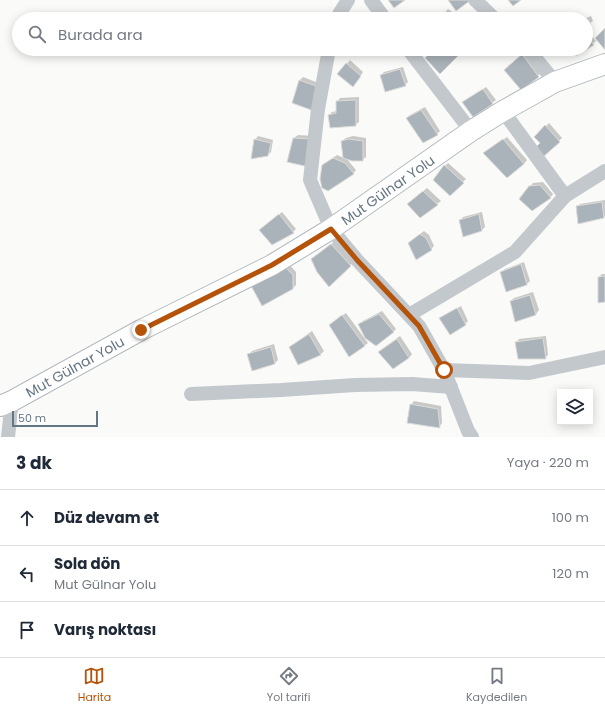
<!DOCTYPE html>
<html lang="tr">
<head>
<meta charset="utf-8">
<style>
  body { margin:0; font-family:Poppins,sans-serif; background:#f2f2f3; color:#1f2937 }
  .controls { position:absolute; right:12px; bottom:12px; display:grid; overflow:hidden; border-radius:0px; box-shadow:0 2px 10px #0003 }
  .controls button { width:36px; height:36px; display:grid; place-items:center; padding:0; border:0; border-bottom:1px solid #e0e1e3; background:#fff; color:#1f2937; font:20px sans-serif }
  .scale { position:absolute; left:12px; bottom:10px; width:86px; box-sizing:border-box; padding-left:4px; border:2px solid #657683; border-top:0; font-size:11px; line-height:14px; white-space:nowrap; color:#657683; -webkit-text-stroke:3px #fff; paint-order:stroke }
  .stop { position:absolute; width:12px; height:12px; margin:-9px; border:3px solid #b45309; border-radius:50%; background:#fff }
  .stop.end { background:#b45309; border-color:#fff; box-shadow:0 1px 4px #0008 }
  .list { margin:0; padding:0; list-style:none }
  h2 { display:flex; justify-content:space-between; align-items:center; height:52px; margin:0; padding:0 16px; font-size:17px }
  h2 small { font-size:13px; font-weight:400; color:#747a83 }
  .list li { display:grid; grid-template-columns:26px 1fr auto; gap:12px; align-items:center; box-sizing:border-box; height:56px; padding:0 16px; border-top:1px solid #e0e1e3 }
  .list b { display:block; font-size:15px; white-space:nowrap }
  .list p { margin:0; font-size:13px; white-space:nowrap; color:#747a83 }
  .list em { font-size:13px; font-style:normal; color:#747a83 }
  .icon { flex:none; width:22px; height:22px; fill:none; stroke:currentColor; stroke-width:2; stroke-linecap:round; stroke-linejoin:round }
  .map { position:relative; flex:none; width:605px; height:437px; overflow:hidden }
  .search { position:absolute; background:#fff; box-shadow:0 2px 10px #0003; left:12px; right:12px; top:12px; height:44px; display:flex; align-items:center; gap:10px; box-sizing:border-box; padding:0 14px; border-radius:22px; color:#747a83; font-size:15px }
  .sheet { height:220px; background:#fff }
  nav { display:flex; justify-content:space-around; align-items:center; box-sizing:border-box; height:56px; border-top:1px solid #e0e1e3; background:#fff; font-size:11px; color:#747a83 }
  nav a { display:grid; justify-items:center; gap:2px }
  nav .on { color:#b45309 }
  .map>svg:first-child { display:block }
</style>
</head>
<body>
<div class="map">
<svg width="605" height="437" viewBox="0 0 605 437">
  <rect width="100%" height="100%" fill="#fafaf8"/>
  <g fill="#0003">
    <polygon points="448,9 462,19 440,19"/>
    <polygon points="552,12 555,19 539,19"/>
    <polygon points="591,16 593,21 586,26 586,19 584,19"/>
    <polygon points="586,29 596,41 586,49"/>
    <polygon points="435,49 455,49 460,53 440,72"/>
    <polygon points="525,52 541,73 521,88 508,66"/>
    <polygon points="350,60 363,72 356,83 347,64"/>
    <polygon points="403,67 408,82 405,85 381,75 384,72"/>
    <polygon points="303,77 321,84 317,107 300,80"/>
    <polygon points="486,87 496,100 492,103 464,102"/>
    <polygon points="359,97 359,122 355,125 329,115 332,112 337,111 337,102 340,98"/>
    <polygon points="425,107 440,131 437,134 407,118 410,115"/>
    <polygon points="549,123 562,138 543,156 542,142 536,137"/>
    <polygon points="298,135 314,136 308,166 294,138"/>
    <polygon points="258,136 273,140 271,152 268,155 255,140"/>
    <polygon points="353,136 366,138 366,157 362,160 346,158 356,170 353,174 323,165 337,155 344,158 342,141 346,138"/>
    <polygon points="507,137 527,160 524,164 488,150"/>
    <polygon points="448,163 466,179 450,194 445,166"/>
    <polygon points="543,182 553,194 550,198 530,187 533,183"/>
    <polygon points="427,188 441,201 420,217 408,204"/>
    <polygon points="605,200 605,216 604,217 577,207 580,204"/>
    <polygon points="282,212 296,229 293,232 264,227"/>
    <polygon points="482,212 485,227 481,231 460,221 463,217"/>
    <polygon points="424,231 429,235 434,246 431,249 412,240"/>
    <polygon points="335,241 353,262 330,286 316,256"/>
    <polygon points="287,262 296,272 296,285 293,288 263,305"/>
    <polygon points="524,262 530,281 527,284 501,272 505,269"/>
    <polygon points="602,274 605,274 605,301 599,277"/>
    <polygon points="533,292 539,310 536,314 516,321 511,301 514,298"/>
    <polygon points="461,306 468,321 465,324 441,318"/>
    <polygon points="382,311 396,329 393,332 360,325 363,321"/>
    <polygon points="346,313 368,343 364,346 333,322"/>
    <polygon points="312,331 324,351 321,354 298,363 294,344"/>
    <polygon points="400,336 412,354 409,358 382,349"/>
    <polygon points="546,336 548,355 545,358 516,343 519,339"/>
    <polygon points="274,344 278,360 275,363 253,370 249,354 252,351"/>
    <polygon points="414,401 441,406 442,423 439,427 411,405"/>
  </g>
  <g fill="#aab3b9" stroke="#dcdcda">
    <polygon points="388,0 405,0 394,8"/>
    <polygon points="448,0 471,0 456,11"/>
    <polygon points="508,0 521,0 513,6"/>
    <polygon points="444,12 455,19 438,19"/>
    <polygon points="548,15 550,19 540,19"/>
    <polygon points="586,19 588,19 591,25 586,27"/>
    <polygon points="605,28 605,50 595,38"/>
    <polygon points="586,36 594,45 576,56 571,49 586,49"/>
    <polygon points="434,49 447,49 458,56 440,74 425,58"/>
    <polygon points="522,54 539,77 521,90 504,70"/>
    <polygon points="346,63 361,76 353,87 337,74"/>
    <polygon points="400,69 406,86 385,92 380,75"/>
    <polygon points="299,80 319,87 314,111 292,103"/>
    <polygon points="483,89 493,104 473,117 462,102"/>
    <polygon points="356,100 356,126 330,128 328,115 336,113 336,101"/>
    <polygon points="421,110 438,135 423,143 406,118"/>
    <polygon points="545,125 560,142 543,157 535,148 540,143 534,137"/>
    <polygon points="293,138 311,139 309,167 287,162"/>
    <polygon points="254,139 271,143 268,156 251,159"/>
    <polygon points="349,139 363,141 363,161 352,161 343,158 341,141"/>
    <polygon points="503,139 524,164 507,178 483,153"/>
    <polygon points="333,158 345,163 354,174 328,191 322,188 320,179 322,165"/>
    <polygon points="444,165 464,183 450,196 433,180"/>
    <polygon points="540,185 551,198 532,211 519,199 529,186"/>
    <polygon points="423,191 438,205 420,218 407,204"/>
    <polygon points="602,202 604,218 578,224 576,206"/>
    <polygon points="279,214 294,233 272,245 259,230"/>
    <polygon points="479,214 482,231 463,237 459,220"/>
    <polygon points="420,234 426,238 432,250 416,260 408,243"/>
    <polygon points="331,244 351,266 329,287 317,272 311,259"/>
    <polygon points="521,264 527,285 506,292 500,272"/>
    <polygon points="283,265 293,275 293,289 262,306 249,282"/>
    <polygon points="605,276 605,302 598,303 598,277"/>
    <polygon points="530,295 536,315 515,322 510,301"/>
    <polygon points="457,308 466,325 450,335 439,318"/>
    <polygon points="379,314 394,332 376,346 365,338 358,324"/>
    <polygon points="342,315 365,346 349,357 329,325"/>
    <polygon points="309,334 321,355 298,365 289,347"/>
    <polygon points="543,338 546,359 518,359 515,342"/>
    <polygon points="397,339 409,358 393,369 378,352"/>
    <polygon points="271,347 275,364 252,371 247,354"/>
    <polygon points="410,404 438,409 440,428 407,423"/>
  </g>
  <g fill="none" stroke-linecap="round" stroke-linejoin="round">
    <defs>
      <polyline id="secondary" points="0,406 12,401 141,330 272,265 331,229 471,131 503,111 555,82 605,64"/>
    </defs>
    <use href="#secondary" stroke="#b3babf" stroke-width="22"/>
    <g stroke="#c3c8cc" stroke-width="14">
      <polyline points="371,0 385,19"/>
      <polyline points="475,0 495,19"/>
      <polyline points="336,19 348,0"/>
      <polyline points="329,49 318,109 310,180 331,229 357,260 419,326 444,370 468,431 472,437"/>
      <polyline points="408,49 471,131"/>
      <polyline points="528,49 555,82"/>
      <polyline points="503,111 565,196"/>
      <polyline points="409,315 515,252 565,196 605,171"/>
      <polyline points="444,370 529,373 605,357"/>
      <polyline points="191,394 281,390 355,385 412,384 451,387"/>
      <polyline points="8,437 12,401"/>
    </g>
    <use href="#secondary" stroke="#fff" stroke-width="20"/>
  </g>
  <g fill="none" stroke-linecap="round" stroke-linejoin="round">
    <polyline stroke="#b45309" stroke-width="5" points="141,330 272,265 331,229 357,260 419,326 444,370"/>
  </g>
  <g text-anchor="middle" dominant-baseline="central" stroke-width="4" stroke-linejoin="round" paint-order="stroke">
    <g font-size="14" fill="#657683" stroke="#fff">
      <text transform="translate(388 190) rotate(-35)">Mut Gülnar Yolu</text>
      <text transform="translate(75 367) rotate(-29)">Mut Gülnar Yolu</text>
    </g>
  </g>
</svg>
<div class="controls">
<button><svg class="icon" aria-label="layers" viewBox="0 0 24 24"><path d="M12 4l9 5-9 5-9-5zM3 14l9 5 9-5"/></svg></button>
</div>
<div class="scale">50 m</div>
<div class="stop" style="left:444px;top:370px"></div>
<div class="stop end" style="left:141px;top:330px"></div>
<div class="search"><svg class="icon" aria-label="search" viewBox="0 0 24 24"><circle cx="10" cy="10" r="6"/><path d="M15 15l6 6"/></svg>Burada ara</div>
</div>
<section class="sheet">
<h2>3 dk<small>Yaya · 220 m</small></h2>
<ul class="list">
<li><svg class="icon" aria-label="ahead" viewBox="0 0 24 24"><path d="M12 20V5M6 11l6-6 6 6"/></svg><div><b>Düz devam et</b></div><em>100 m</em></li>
<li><svg class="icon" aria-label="left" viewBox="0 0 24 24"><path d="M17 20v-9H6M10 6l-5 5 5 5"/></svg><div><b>Sola dön</b><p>Mut Gülnar Yolu</p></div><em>120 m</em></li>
<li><svg class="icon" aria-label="arrive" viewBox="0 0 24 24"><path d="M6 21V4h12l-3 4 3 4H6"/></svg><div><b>Varış noktası</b></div></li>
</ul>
</section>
<nav>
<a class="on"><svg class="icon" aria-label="map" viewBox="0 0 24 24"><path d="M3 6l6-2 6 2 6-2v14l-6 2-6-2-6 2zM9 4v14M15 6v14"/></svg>Harita</a>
<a><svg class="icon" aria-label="directions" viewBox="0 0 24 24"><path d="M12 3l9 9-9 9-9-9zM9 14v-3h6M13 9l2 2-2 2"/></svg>Yol tarifi</a>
<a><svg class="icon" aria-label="saved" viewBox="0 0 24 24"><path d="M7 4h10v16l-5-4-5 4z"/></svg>Kaydedilen</a>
</nav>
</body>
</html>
